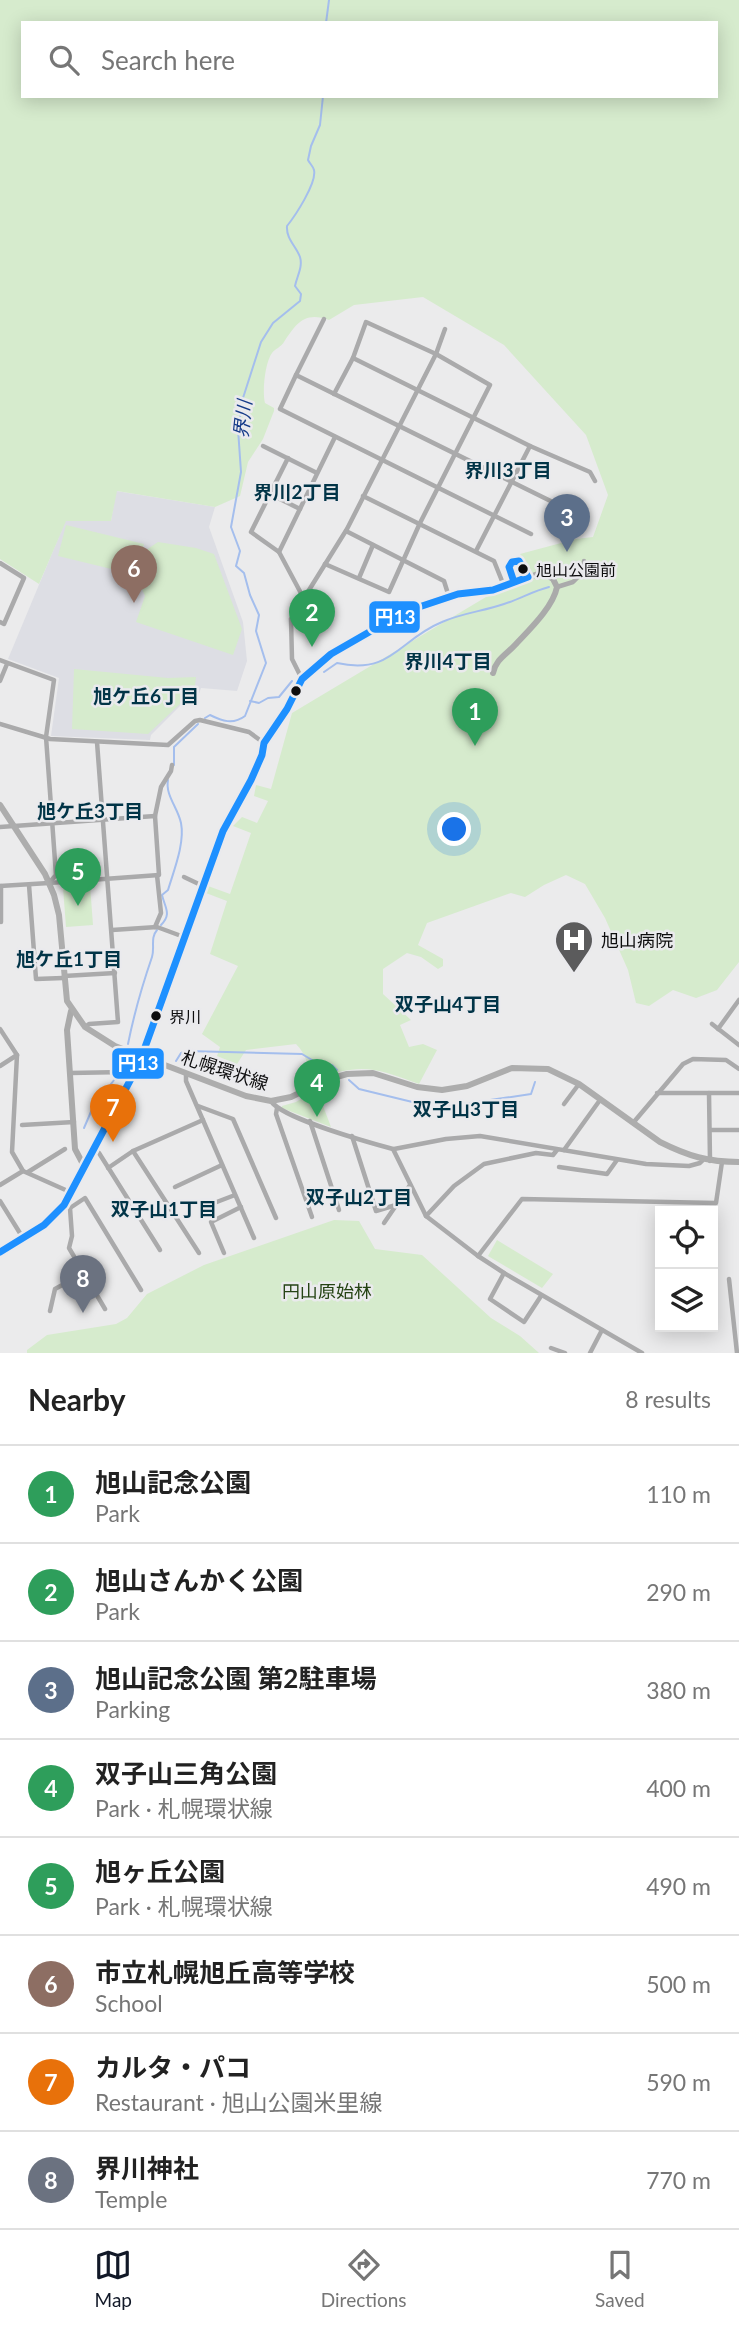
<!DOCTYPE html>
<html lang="en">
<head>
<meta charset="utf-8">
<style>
  body { margin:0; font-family:Lato,"Noto Sans JP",sans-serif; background:#f6f6f6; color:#222 }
  .controls { position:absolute; right:21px; bottom:21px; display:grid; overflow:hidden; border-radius:0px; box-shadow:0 4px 18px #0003 }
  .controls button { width:63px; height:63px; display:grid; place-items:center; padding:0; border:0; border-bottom:2px solid #e0e0e0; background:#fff; color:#222; font:35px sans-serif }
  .you { position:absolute; left:455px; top:830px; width:24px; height:24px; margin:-18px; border:5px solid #fff; border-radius:50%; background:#1a73e8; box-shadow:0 0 0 10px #1a73e833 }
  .badge { display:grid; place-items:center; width:46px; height:46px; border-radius:50%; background:#111827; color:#fff; font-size:23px; font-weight:700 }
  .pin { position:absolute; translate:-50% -58px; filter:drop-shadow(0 2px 4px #0008) }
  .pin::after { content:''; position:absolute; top:37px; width:24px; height:21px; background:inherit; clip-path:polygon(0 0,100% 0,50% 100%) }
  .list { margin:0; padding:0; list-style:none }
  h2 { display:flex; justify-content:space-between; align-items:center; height:91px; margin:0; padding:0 28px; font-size:30px }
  h2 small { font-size:23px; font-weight:400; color:#767676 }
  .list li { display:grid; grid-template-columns:46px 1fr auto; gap:21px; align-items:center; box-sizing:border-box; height:98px; padding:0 28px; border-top:2px solid #e0e0e0 }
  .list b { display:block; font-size:26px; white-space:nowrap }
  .list p { margin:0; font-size:23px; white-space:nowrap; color:#767676 }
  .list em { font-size:23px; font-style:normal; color:#767676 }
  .icon { flex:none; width:38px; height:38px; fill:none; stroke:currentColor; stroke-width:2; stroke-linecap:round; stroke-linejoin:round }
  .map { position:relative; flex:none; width:739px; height:1353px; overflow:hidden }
  .search { position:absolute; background:#fff; box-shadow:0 4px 18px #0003; left:21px; right:21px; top:21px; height:77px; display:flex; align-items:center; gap:18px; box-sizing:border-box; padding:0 24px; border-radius:0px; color:#767676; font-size:26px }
  .sheet { height:875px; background:#fff }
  nav { display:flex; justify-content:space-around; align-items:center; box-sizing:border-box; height:98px; border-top:2px solid #e0e0e0; background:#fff; font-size:19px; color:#767676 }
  nav a { display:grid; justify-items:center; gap:4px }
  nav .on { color:#111827 }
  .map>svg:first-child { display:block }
</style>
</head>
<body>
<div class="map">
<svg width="739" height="1353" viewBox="0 0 739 1353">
  <rect width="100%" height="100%" fill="#ebebec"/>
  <polygon fill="#dddee4" points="116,491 215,507 209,527 243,622 247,661 237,691 201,688 195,706 182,704 151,735 150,740 51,736 59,678 8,659 66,520 111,521"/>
  <g fill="#d6ebcd" fill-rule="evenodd">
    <path d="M0 0H739V962L717 990 696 998 673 990 649 1006 636 1003 628 970 605 918 585 884 566 875 544 885 525 897 511 893 427 923 418 945 443 959V966L438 969 421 957 407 953 383 969V994L411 1020 400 1025 409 1047 423 1044 437 1050 419 1084C375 1068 361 1062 315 1080 308 1068 306 1053 296 1044L246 1050 237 1064 217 1056 220 1047 202 1034 238 966 210 954 227 901 206 893 208 886 230 894 251 833 233 826 242 817 257 823 268 801 254 796 256 785 271 789 292 713 486 597 500 592 526 562 520 554 576 539 593 537 608 495 586 435 504 345 423 297 354 305 329 320C304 311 296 324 284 342 281 347 275 349 272 353 265 362 262 392 265 403L274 408V411L263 439 248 462 240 496 215 507 117 491 111 521H66L39 584 0 559ZM23 23H716V96H23Z"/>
    <polygon points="66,525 144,544 136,575 58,556"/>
    <polygon points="158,542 196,548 214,554 242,629 233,655 136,622 145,596 142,589 136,588 146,550"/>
    <polygon points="74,669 168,678 196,677 193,703 182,702 148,734 72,729"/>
    <polygon points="90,885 93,925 66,927 63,887"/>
    <polygon points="317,1090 331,1127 282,1108 282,1106 296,1102"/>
    <polygon points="334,1220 359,1221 375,1249 422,1255 491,1318 520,1336 539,1353 27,1353 27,1350 47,1335 116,1324 127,1318 147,1294 204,1265"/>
    <polygon points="497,1240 553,1274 542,1288 488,1256"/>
  </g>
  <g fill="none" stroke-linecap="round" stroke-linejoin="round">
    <g stroke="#a4beed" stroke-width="2">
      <polyline points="326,23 329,0"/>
      <path d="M324 672 337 663C392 675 398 640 442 622 462 613 484 611 504 604 520 599 533 591 549 587"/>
      <polyline points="250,701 259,703 268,698 279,697 292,681"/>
      <path d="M205 718 210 715C222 721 233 725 245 716L266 663 256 631 259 615 250 595 244 573 236 566 240 551 231 527 241 472 238 429 243 398 261 342 273 323 300 301 301 294 295 286C297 276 303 267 300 257 296 246 286 239 287 226 295 216 317 183 314 170 313 166 310 164 308 160L311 146 320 125 323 96"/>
      <polyline points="174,765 174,747 198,724"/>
      <path d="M161 925C172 914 165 908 162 895L168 890C174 870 185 843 181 823 178 808 165 795 168 780"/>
      <path d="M128 1044C134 1014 142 986 152 957 155 948 150 938 157 930"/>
      <polyline points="176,1061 181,1053 187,1051 302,1054 317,1063 332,1065 337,1070"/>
      <polyline points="119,1069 123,1056"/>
      <polyline points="349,1080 359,1089 437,1108 531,1094 535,1082"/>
      <polyline points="84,1128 93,1107 118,1075"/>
    </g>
    <g stroke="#aaaaab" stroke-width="4.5">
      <polyline points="353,358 530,446 590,472 595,481"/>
      <polyline points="296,375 324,319"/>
      <polyline points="263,446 317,473"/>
      <polyline points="270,494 300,509"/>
      <polyline points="363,496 494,561 504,586"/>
      <polyline points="346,531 444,581 449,597"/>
      <polyline points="531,534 280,409 296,375 583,517"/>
      <polyline points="476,551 530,446"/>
      <polyline points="279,552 251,532 288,458"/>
      <polyline points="0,563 24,578 4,624 0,622"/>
      <polyline points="325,564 389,592 420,523 490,385 436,354 366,322 353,358 334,394"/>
      <polyline points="359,578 373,545"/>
      <polyline points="557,587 573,582 584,571 584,561"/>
      <polyline points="303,597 279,552 335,437"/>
      <polyline points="0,660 54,680 46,737 56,875 49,883 0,886"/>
      <polyline points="302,679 292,659 291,619 347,529 436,354 445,329"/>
      <polyline points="0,681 7,664"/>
      <polyline points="0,724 50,739 168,745 195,721 200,720 249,732 264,743"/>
      <polyline points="155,816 161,787 171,771 172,765"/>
      <polyline points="0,827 155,816 159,875 49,883"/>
      <polyline points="184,877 203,886"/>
      <polyline points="29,885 36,979 63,978"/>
      <polyline points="1,886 1,922"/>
      <polyline points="155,927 161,913 157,875"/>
      <polyline points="112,930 157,927 184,937"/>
      <polyline points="64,976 115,973"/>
      <polyline points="712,1024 739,1045"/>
      <polyline points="85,1027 89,1024 118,1022 97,742"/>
      <polyline points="0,1029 17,1055"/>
      <polyline points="718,1029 739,1000"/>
      <polyline points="0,1066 17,1055 12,1152 23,1171 70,1192"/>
      <polyline points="70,1073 125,1072 132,1075"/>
      <polyline points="186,1073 186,1081 254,1238"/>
      <polyline points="657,1093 739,1093"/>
      <polyline points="709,1093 710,1161"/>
      <path d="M271 1101C281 1118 371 1143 393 1149L426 1216 478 1256 504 1273 642 1353"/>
      <polyline points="564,1104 579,1084"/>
      <polyline points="198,1106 233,1119 276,1218"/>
      <polyline points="277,1108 276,1114 312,1217"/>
      <polyline points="310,1121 339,1210"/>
      <polyline points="633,1123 683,1064 693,1059 726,1060 739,1069"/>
      <polyline points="22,1125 74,1122"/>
      <polyline points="711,1130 739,1130"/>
      <polyline points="352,1136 376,1211 396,1205"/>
      <polyline points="93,1148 99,1153 160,1250"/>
      <polyline points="394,1149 446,1139 480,1136 646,1164 689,1166 700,1163 703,1160"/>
      <polyline points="564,1150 600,1100"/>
      <polyline points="133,1151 199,1253"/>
      <polyline points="559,1167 607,1174 617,1160"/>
      <polyline points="108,1168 133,1151 203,1120"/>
      <polyline points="28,1172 65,1149"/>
      <polyline points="0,1185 23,1171"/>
      <polyline points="175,1187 222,1165"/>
      <polyline points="0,1201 23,1238"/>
      <polyline points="64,1205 70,1208 85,1198 141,1290"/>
      <polyline points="70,1208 72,1236 69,1248 105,1309"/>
      <polyline points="201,1208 235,1195"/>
      <polyline points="426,1216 454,1186 484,1164 536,1153 553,1155 557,1150"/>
      <polyline points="384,1223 410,1185"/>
      <polyline points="224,1253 211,1222 241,1207"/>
      <polyline points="478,1256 522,1199 716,1203 722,1162"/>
      <polyline points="504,1273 490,1299 524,1322 541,1296"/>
      <polyline points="729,1279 737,1353"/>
      <polyline points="50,1311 55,1289 84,1273"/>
      <polyline points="551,1348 565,1353"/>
      <polyline points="590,1353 602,1330"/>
    </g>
    <g stroke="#aaa" stroke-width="6">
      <polyline points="71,1011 67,1030 75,1149 84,1166"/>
      <path d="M142 1056 223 831 251 780 262 755 264 743 287 709 302 679 331 654 404 612 458 594 493 590 538 574 547 575 553 579 557 587C553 607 530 629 516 644 506 655 496 659 493 673"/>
    </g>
    <g stroke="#adadad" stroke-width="6">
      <path d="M0 805 45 874 54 895 59 915 67 1001 85 1027 115 1046 246 1096 271 1101 291 1097 326 1080 347 1074 373 1073 417 1087 442 1090 467 1086 512 1068 548 1069 579 1084 660 1142C688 1156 708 1162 739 1162"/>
      <polyline points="0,1252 44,1225 64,1205 142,1056"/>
    </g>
    <defs>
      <polyline id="bus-1" points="0,1252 44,1225 64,1205 133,1075 144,1050 223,831 251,780 262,755 264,743 287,709 302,679 331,654 404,612 458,594 493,590 528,577 519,561 512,562 509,567 514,582"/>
    </defs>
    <use href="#bus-1" stroke="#eaeaed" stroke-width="12"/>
    <use href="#bus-1" stroke="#1e90ff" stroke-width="7"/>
  </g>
  <defs>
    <symbol id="hospital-pin" viewBox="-11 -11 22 30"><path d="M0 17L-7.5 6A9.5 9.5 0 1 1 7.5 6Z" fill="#5b5b5c" stroke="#eaeaed"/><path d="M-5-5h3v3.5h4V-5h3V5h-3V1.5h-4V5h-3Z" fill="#fff"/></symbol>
  </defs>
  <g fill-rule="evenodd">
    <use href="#hospital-pin" x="552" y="918" width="44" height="60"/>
  </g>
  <g fill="#0d0d0e" stroke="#eaeaed" stroke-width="2.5">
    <circle cx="523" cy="569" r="6"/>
    <circle cx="296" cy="691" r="6"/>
    <circle cx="156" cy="1016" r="6"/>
  </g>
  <g text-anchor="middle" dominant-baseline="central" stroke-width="5" stroke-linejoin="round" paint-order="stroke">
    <g font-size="16" fill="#0d0d0e" stroke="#eaeaed" text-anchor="start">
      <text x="536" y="569">旭山公園前</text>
      <text x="169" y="1016">界川</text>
    </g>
    <g font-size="18" fill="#0d0d0e" stroke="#eaeaed" text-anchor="start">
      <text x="601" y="940">旭山病院</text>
    </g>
    <g font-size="18" fill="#0d0d0e" stroke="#eaeaed">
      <text transform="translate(225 1070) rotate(18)">札幌環状線</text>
    </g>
    <g font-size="18" fill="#254314" stroke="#eaeaed">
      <text x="327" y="1291">円山原始林</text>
    </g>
    <g font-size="19" font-style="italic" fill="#163c89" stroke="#eaeaed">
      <text transform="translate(242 419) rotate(-84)">界川</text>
    </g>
    <g font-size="19" font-weight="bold" fill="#013447" stroke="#eaeaed">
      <text x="508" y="469">界川3丁目</text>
      <text x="297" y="491">界川2丁目</text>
      <text x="448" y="660">界川4丁目</text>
      <text x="146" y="695">旭ケ丘6丁目</text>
      <text x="90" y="810">旭ケ丘3丁目</text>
      <text x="69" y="958">旭ケ丘1丁目</text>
      <text x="448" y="1003">双子山4丁目</text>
      <text x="466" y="1108">双子山3丁目</text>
      <text x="359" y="1196">双子山2丁目</text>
      <text x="164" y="1208">双子山1丁目</text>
    </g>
  </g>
  <g stroke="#eaeaed" stroke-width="2.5">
    <rect x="368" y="600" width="53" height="34" rx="7" fill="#1e90ff"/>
    <rect x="111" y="1047" width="54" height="33" rx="7" fill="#1e90ff"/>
  </g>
  <g font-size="19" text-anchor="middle" font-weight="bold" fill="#fff">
    <text x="395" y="624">円13</text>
    <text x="138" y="1070">円13</text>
  </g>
</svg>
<div class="controls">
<button><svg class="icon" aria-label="locate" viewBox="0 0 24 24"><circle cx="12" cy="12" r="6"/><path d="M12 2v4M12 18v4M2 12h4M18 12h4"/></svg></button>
<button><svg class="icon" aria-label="layers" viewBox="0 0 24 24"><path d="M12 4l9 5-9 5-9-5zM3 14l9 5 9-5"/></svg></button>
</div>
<div class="you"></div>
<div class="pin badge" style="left:475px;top:746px;background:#2e9e5b">1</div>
<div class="pin badge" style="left:312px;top:647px;background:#2e9e5b">2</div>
<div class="pin badge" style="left:567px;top:552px;background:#5c6f8a">3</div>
<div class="pin badge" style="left:317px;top:1117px;background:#2e9e5b">4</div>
<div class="pin badge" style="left:78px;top:906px;background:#2e9e5b">5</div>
<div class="pin badge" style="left:134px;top:603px;background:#8d6e63">6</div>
<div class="pin badge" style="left:113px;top:1142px;background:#e8710a">7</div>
<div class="pin badge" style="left:83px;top:1313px;background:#6b7280">8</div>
<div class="search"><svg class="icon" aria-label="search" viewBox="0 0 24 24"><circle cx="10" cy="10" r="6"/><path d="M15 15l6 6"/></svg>Search here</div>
</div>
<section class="sheet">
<h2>Nearby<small>8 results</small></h2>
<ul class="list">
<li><span class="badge" style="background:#2e9e5b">1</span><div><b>旭山記念公園</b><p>Park</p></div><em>110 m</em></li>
<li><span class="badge" style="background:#2e9e5b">2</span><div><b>旭山さんかく公園</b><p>Park</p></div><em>290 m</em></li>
<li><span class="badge" style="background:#5c6f8a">3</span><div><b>旭山記念公園 第2駐車場</b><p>Parking</p></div><em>380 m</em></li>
<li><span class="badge" style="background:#2e9e5b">4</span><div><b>双子山三角公園</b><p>Park · 札幌環状線</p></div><em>400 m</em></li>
<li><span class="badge" style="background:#2e9e5b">5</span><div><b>旭ヶ丘公園</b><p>Park · 札幌環状線</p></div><em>490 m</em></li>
<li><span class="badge" style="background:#8d6e63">6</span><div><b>市立札幌旭丘高等学校</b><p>School</p></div><em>500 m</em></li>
<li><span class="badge" style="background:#e8710a">7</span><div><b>カルタ・パコ</b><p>Restaurant · 旭山公園米里線</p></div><em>590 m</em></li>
<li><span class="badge" style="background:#6b7280">8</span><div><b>界川神社</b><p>Temple</p></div><em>770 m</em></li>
</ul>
</section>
<nav>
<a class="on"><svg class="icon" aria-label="map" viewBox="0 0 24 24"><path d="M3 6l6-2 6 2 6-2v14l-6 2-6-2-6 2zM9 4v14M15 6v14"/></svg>Map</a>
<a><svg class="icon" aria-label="directions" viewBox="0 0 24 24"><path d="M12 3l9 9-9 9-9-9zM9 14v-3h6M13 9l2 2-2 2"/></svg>Directions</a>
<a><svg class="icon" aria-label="saved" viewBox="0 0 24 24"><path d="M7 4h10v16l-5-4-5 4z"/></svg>Saved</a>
</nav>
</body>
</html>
